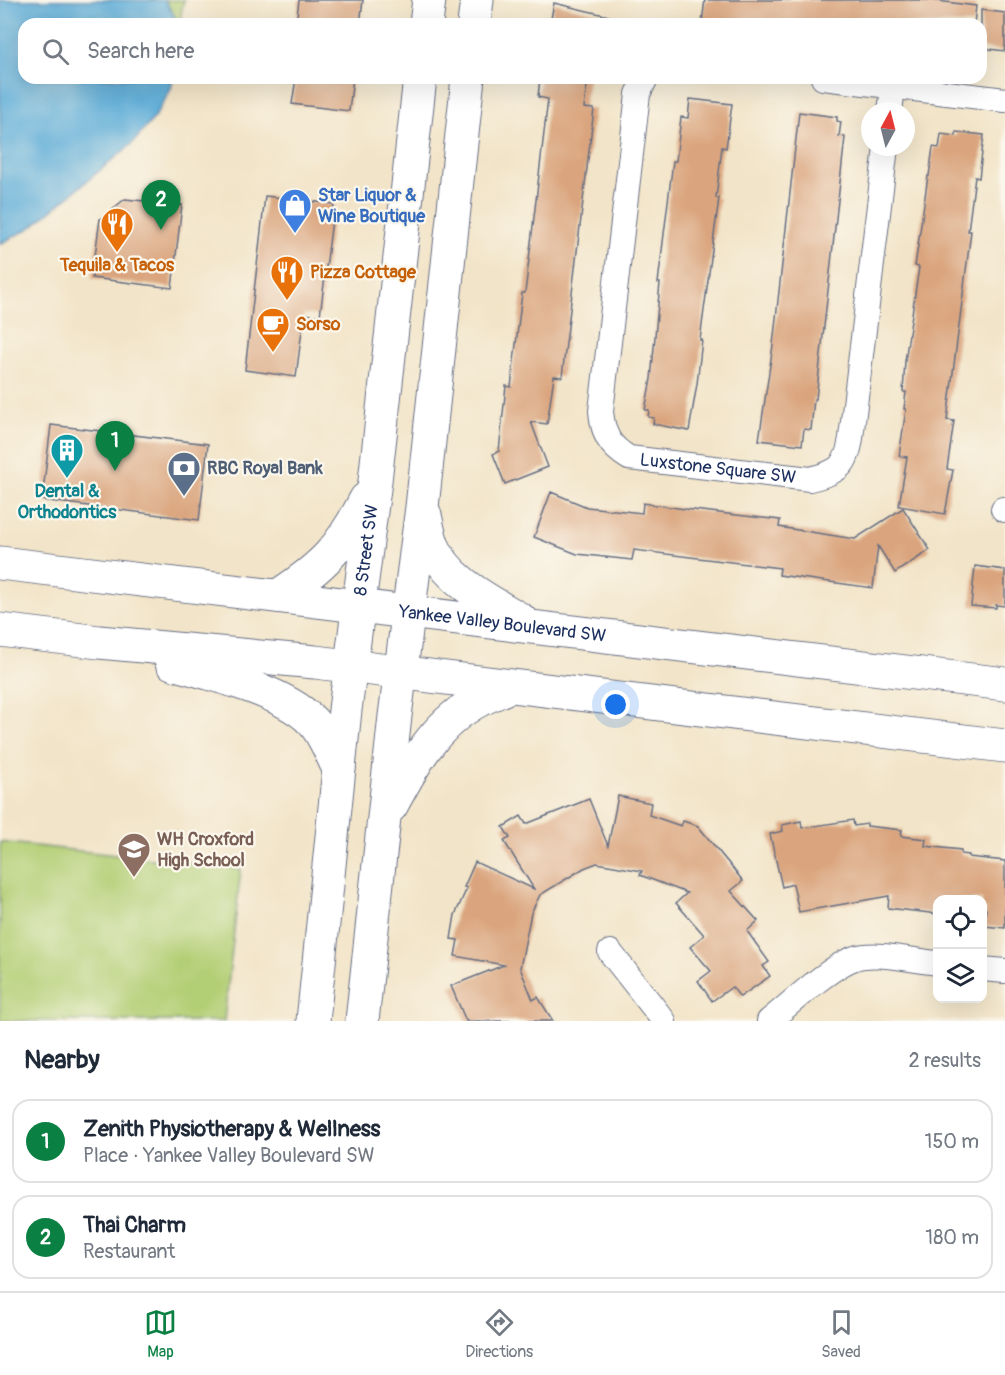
<!DOCTYPE html>
<html lang="en">
<head>
<meta charset="utf-8">
<style>
  body { margin:0; font-family:Pangolin,sans-serif; background:#f6f6f7; color:#1f2937 }
  .controls { position:absolute; right:18px; bottom:18px; display:grid; overflow:hidden; border-radius:12px; box-shadow:0 6px 24px #0002 }
  .controls button { width:54px; height:54px; display:grid; place-items:center; padding:0; border:0; border-bottom:2px solid #e0e1e3; background:#fff; color:#1f2937; font:30px sans-serif }
  .compass { position:absolute; left:861px; top:102px; width:54px; height:54px; border-radius:50%; background:#fff; box-shadow:0 6px 24px #0002; rotate:7deg }
  .you { position:absolute; left:616px; top:705px; width:21px; height:21px; margin:-15px; border:4px solid #fff; border-radius:50%; background:#1a73e8; box-shadow:0 0 0 9px #1a73e833 }
  .badge { display:grid; place-items:center; width:39px; height:39px; border-radius:50%; background:#0b8043; color:#fff; font-size:20px; font-weight:700 }
  .pin { position:absolute; translate:-50% -50px; filter:drop-shadow(0 2px 3px #0008) }
  .pin::after { content:''; position:absolute; top:32px; width:21px; height:18px; background:inherit; clip-path:polygon(0 0,100% 0,50% 100%) }
  .list { margin:0; padding:0; list-style:none }
  h2 { display:flex; justify-content:space-between; align-items:center; height:78px; margin:0; padding:0 24px; font-size:26px }
  h2 small { font-size:20px; font-weight:400; color:#747a83 }
  .list li { display:grid; grid-template-columns:39px 1fr auto; gap:18px; align-items:center; box-sizing:border-box; height:84px; margin:0 12px 12px; padding:0 12px; border:2px solid #e0e1e3; border-radius:18px }
  .list b { display:block; font-size:22px; white-space:nowrap }
  .list p { margin:0; font-size:20px; white-space:nowrap; color:#747a83 }
  .list em { font-size:20px; font-style:normal; color:#747a83 }
  .icon { flex:none; width:33px; height:33px; fill:none; stroke:currentColor; stroke-width:2; stroke-linecap:round; stroke-linejoin:round }
  .map { position:relative; flex:none; width:1005px; height:1021px; overflow:hidden }
  .search { position:absolute; background:#fff; box-shadow:0 6px 24px #0002; left:18px; right:18px; top:18px; height:66px; display:flex; align-items:center; gap:15px; box-sizing:border-box; padding:0 21px; border-radius:18px; color:#747a83; font-size:22px }
  .sheet { height:270px; background:#fff }
  nav { display:flex; justify-content:space-around; align-items:center; box-sizing:border-box; height:84px; border-top:2px solid #e0e1e3; background:#fff; font-size:16px; color:#747a83 }
  nav a { display:grid; justify-items:center; gap:3px }
  nav .on { color:#0b8043 }
  .map>svg:first-child { display:block }
</style>
</head>
<body>
<div class="map">
<svg width="1005" height="1021" viewBox="0 0 1005 1021">
  <rect width="100%" height="100%" fill="#fbf7ec"/>
  <filter id="ink" filterUnits="userSpaceOnUse"><feTurbulence type="fractalNoise" baseFrequency=".0167" numOctaves="2"/><feDisplacementMap in="SourceGraphic" scale="12" xChannelSelector="R" yChannelSelector="G"/><feConvolveMatrix kernelMatrix="1 2 1 2 8 2 1 2 1" color-interpolation-filters="sRGB"/></filter>
  <filter id="wash" filterUnits="userSpaceOnUse"><feTurbulence type="fractalNoise" baseFrequency=".008" numOctaves="4" result="noise"/><feDisplacementMap in="SourceGraphic" scale="24" xChannelSelector="R" yChannelSelector="G"/><feGaussianBlur stdDeviation="1.35" result="paint"/><feColorMatrix in="noise" values="0 0 0 0 0 0 0 0 0 0 0 0 0 0 0 0 0 1.4 0 .05"/><feComposite in="paint" operator="in"/></filter>
  <g filter="url(#wash)">
    <rect width="100%" height="100%" fill="#f2e4c8"/>
    <g fill="#b3cf76" stroke="#677f6a" stroke-width="1.5">
      <polygon points="165,0 184,0 179,24"/>
      <polygon points="0,842 241,869 224,1021 0,1021"/>
    </g>
    <polygon fill="#5eadd8" stroke="#3c6e9b" stroke-width="1.5" points="0,0 165,0 179,24 24,24 24,78 173,78 171,89 154,118 132,144 30,228 0,244"/>
    <g id="blocks">
      <g fill="#daa57e">
        <polygon points="299,0 363,0 360,24 296,24"/>
        <polygon points="705,0 930,0 976,6 974,24 718,24 702,22"/>
        <polygon points="554,3 609,16 608,24 550,24"/>
        <polygon points="981,10 1005,13 1005,51 981,48"/>
        <polygon points="296,78 353,78 349,111 292,104"/>
        <polygon points="540,78 588,78 584,108 594,109 562,377 554,376 547,424 531,422 548,467 505,484 493,454 499,451 506,386 511,387 522,293 525,293 548,99 538,97"/>
        <polygon points="690,99 732,104 726,148 722,147 716,198 719,198 700,340 702,340 697,384 689,431 653,424 654,418 648,417 649,410 645,410 651,379 660,283 658,283 673,161 676,161 681,117 688,118"/>
        <polygon points="799,112 837,117 837,121 841,122 839,136 845,137 816,399 814,399 811,430 804,429 802,445 759,440 773,345"/>
        <polygon points="956,132 984,135 979,178 975,177 968,231 971,231 947,420 954,421 947,469 953,470 945,514 899,506 907,457 899,456 906,409 904,409 906,392 903,392 905,361 919,267 915,266 928,176 929,176 933,147 939,148 941,134 956,136"/>
        <polygon points="265,196 334,204 320,316 304,314 296,377 245,370"/>
        <polygon points="125,199 182,205 172,288 92,278 100,219"/>
        <polygon points="51,425 208,444 199,520 42,500"/>
        <polygon points="551,492 587,507 642,513 643,503 685,509 780,520 779,527 855,539 903,508 930,550 895,573 878,546 873,588 779,575 780,568 634,550 632,560 577,554 534,537"/>
        <polygon points="975,566 1005,570 1005,606 996,605 996,608 971,606"/>
        <polygon points="618,796 651,803 649,815 681,826 683,821 698,826 743,881 731,891 758,921 747,931 769,962 763,966 770,976 740,997 732,987 712,1001 698,981 711,971 690,947 704,935 676,903 687,893 640,875 642,871 597,863 584,868 540,895 531,913 520,968 533,1000 538,997 553,1021 466,1021 451,986 504,965 455,956 458,940 451,939 455,915 467,888 464,887 475,862 534,889 504,841 510,838 503,827 521,816 526,824 589,799 608,846"/>
        <polygon points="853,820 854,826 867,824 867,826 902,830 901,836 926,839 925,846 961,850 961,854 969,855 969,857 1005,861 1005,928 984,926 986,909 982,908 982,900 938,900 938,914 888,908 889,896 799,912 793,884 782,887 770,834 783,831 782,825 801,821 802,828"/>
      </g>
    </g>
  </g>
  <g filter="url(#ink)">
    <use href="#blocks" fill-opacity="0" stroke="#666e83" stroke-width="1.5"/>
    <g fill="none" stroke-linecap="round" stroke-linejoin="round">
      <defs>
        <g id="minor">
          <path id="s1" d="M646 78 638 94 601 411C603 434 609 446 629 458L810 479C838 472 847 467 851 438L886 147"/>
          <polyline points="823,78 1005,100"/>
          <polyline points="890,111 893,88"/>
          <polyline points="1003,509 1005,510"/>
          <polyline points="610,952 664,1021"/>
          <polyline points="982,969 1005,971"/>
          <path d="M769 1021C789 1005 832 965 855 958 876 951 915 961 938 963"/>
        </g>
        <g id="secondary">
          <polyline points="426,24 429,0"/>
          <polyline points="474,24 477,0"/>
          <path d="M425 515C427 525 429 536 433 546 448 582 490 601 521 620"/>
          <path id="s2" d="M0 563 1005 684"/>
          <path d="M278 596C324 566 341 548 366 499"/>
          <polyline points="0,630 99,642 315,662 1005,746"/>
          <path d="M172 663C212 674 283 691 312 721 324 733 331 754 339 769"/>
          <path d="M391 806C412 767 432 728 472 704 484 697 498 692 510 686"/>
          <path id="s3" d="M313 1021 345 710 375 481 420 78"/>
          <polyline points="362,1021 395,716 422,507 468,78"/>
        </g>
      </defs>
      <use href="#minor" stroke="#666e83" stroke-width="26"/>
      <use href="#secondary" stroke="#666e83" stroke-width="35"/>
      <use href="#minor" stroke="#fff" stroke-width="24"/>
      <use href="#secondary" stroke="#fff" stroke-width="33"/>
    </g>
  </g>
  <defs>
    <symbol id="shop-pin" viewBox="-11 -11 22 30"><path d="M0 17L-7.5 6A9.5 9.5 0 1 1 7.5 6Z" fill="#3f7fe0" stroke="#fbf7ec"/><path d="M-5-2.5h2.3a2.7 3.5 0 0 1 5.4 0H5L5.5 6h-11ZM-1.5-2.5h3a1.5 2.3 0 0 0-3 0Z" fill="#fff"/></symbol>
    <symbol id="restaurant-pin" viewBox="-11 -11 22 30"><path d="M0 17L-7.5 6A9.5 9.5 0 1 1 7.5 6Z" fill="#e8710a" stroke="#fbf7ec"/><path d="M-5-6h1v4h1v-4h1v4h1v-4h1v5L-1.5 .5V6h-2V.5L-5-1ZM5-6V6H3V1.5H1.5Q1.5-4 5-6Z" fill="#fff"/></symbol>
    <symbol id="cafe-pin" viewBox="-11 -11 22 30"><path d="M0 17L-7.5 6A9.5 9.5 0 1 1 7.5 6Z" fill="#e8710a" stroke="#fbf7ec"/><path d="M-5.5-4.5H6V0H3Q3 3.5 0 3.5H-2.5Q-5.5 3.5-5.5 0ZM3-3.2v2h1.7v-2ZM-6 4.5H4V6H-6Z" fill="#fff"/></symbol>
    <symbol id="building-pin" viewBox="-11 -11 22 30"><path d="M0 17L-7.5 6A9.5 9.5 0 1 1 7.5 6Z" fill="#0f9aa8" stroke="#fbf7ec"/><path d="M-4-6H4V6H1V3H-1V6H-4ZM-2.5-4.3h1.7v1.8h-1.7ZM.8-4.3h1.7v1.8H.8ZM-2.5-1h1.7V.8h-1.7ZM.8-1h1.7V.8H.8Z" fill="#fff"/></symbol>
    <symbol id="bank-pin" viewBox="-11 -11 22 30"><path d="M0 17L-7.5 6A9.5 9.5 0 1 1 7.5 6Z" fill="#5c6f8a" stroke="#fbf7ec"/><path d="M-6-4H6V4H-6ZM0-2.3a2.3 2.3 0 1 0 0 4.6a2.3 2.3 0 1 0 0-4.6Z" fill="#fff"/></symbol>
    <symbol id="school-pin" viewBox="-11 -11 22 30"><path d="M0 17L-7.5 6A9.5 9.5 0 1 1 7.5 6Z" fill="#8d6e63" stroke="#fbf7ec"/><path d="M0-5L7-2L0 1L-7-2ZM-4 1L0 2.5L4 1V4Q0 6-4 4Z" fill="#fff"/></symbol>
  </defs>
  <g fill-rule="evenodd">
    <use href="#shop-pin" x="276" y="186" width="38" height="52"/>
    <use href="#restaurant-pin" x="98" y="205" width="38" height="52"/>
    <use href="#restaurant-pin" x="268" y="253" width="38" height="52"/>
    <use href="#cafe-pin" x="254" y="305" width="38" height="52"/>
    <use href="#building-pin" x="48" y="431" width="38" height="52"/>
    <use href="#bank-pin" x="165" y="449" width="38" height="52"/>
    <use href="#school-pin" x="115" y="830" width="38" height="52"/>
  </g>
  <g text-anchor="middle" dominant-baseline="central" stroke-width="4.5" stroke-linejoin="round" paint-order="stroke">
    <g font-size="18" font-weight="bold" fill="#366cbe" stroke="#fbf7ec" text-anchor="start">
      <text x="318" y="195">Star Liquor &amp;<tspan x="318" dy="21">Wine Boutique</tspan></text>
    </g>
    <g font-size="18" font-weight="bold" fill="#c56008" stroke="#fbf7ec" text-anchor="start">
      <text x="117" y="265" text-anchor="middle">Tequila &amp; Tacos</text>
      <text x="310" y="272">Pizza Cottage</text>
      <text x="296" y="324">Sorso</text>
    </g>
    <g font-size="18" font-weight="bold" fill="#4e5e75" stroke="#fbf7ec" text-anchor="start">
      <text x="207" y="468">RBC Royal Bank</text>
    </g>
    <g font-size="18" fill="#1b2f5e" stroke="#fbf7ec">
      <text stroke="none"><textPath href="#s1" startOffset="484">Luxstone Square SW</textPath></text>
      <text stroke="none"><textPath href="#s3" startOffset="474">8 Street SW</textPath></text>
      <text stroke="none"><textPath href="#s2" startOffset="506">Yankee Valley Boulevard SW</textPath></text>
    </g>
    <g font-size="18" font-weight="bold" fill="#0d838f" stroke="#fbf7ec">
      <text x="67" y="491">Dental &amp;<tspan x="67" dy="21">Orthodontics</tspan></text>
    </g>
    <g font-size="18" font-weight="bold" fill="#785e54" stroke="#fbf7ec" text-anchor="start">
      <text x="157" y="839">WH Croxford<tspan x="157" dy="21">High School</tspan></text>
    </g>
  </g>
</svg>
<div class="controls">
<button><svg class="icon" aria-label="locate" viewBox="0 0 24 24"><circle cx="12" cy="12" r="6"/><path d="M12 2v4M12 18v4M2 12h4M18 12h4"/></svg></button>
<button><svg class="icon" aria-label="layers" viewBox="0 0 24 24"><path d="M12 4l9 5-9 5-9-5zM3 14l9 5 9-5"/></svg></button>
</div>
<svg class="compass" viewBox="-18 -18 36 36"><path d="M0-13l5 13h-10z" fill="#e53935"/><path d="M0 13l5-13h-10z" fill="#747a83"/></svg>
<div class="you"></div>
<div class="pin badge" style="left:115px;top:471px">1</div>
<div class="pin badge" style="left:161px;top:230px">2</div>
<div class="search"><svg class="icon" aria-label="search" viewBox="0 0 24 24"><circle cx="10" cy="10" r="6"/><path d="M15 15l6 6"/></svg>Search here</div>
</div>
<section class="sheet">
<h2>Nearby<small>2 results</small></h2>
<ul class="list">
<li><span class="badge">1</span><div><b>Zenith Physiotherapy &amp; Wellness</b><p>Place · Yankee Valley Boulevard SW</p></div><em>150 m</em></li>
<li><span class="badge">2</span><div><b>Thai Charm</b><p>Restaurant</p></div><em>180 m</em></li>
</ul>
</section>
<nav>
<a class="on"><svg class="icon" aria-label="map" viewBox="0 0 24 24"><path d="M3 6l6-2 6 2 6-2v14l-6 2-6-2-6 2zM9 4v14M15 6v14"/></svg>Map</a>
<a><svg class="icon" aria-label="directions" viewBox="0 0 24 24"><path d="M12 3l9 9-9 9-9-9zM9 14v-3h6M13 9l2 2-2 2"/></svg>Directions</a>
<a><svg class="icon" aria-label="saved" viewBox="0 0 24 24"><path d="M7 4h10v16l-5-4-5 4z"/></svg>Saved</a>
</nav>
</body>
</html>
